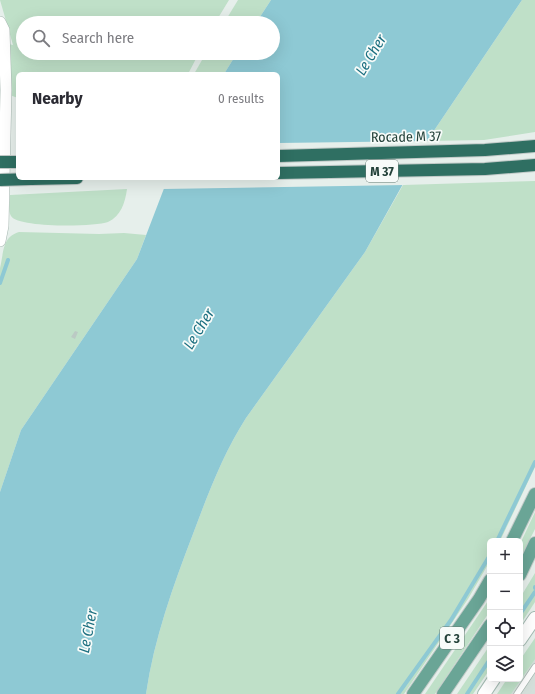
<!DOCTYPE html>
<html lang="en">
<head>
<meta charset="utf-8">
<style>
  body { margin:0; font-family:"Fira Sans Condensed",sans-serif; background:#f7f7f7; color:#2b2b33 }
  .controls { position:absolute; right:12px; bottom:12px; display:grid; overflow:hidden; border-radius:6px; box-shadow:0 4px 16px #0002 }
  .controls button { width:36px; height:36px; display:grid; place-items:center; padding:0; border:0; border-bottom:1px solid #e1e1e2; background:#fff; color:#2b2b33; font:20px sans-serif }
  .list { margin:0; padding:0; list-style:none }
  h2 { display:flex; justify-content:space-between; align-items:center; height:52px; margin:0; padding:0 16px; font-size:17px }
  h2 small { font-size:13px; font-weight:400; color:#7c7c81 }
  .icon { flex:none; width:22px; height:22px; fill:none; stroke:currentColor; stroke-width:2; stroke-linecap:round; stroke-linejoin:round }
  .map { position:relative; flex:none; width:535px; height:694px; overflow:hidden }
  .search { position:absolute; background:#fff; box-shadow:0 4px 16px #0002; left:16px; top:16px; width:264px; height:44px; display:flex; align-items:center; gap:10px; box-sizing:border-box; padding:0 14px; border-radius:22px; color:#7c7c81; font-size:15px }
  .panel { position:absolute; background:#fff; box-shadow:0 4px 16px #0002; left:16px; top:72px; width:264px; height:108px; border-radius:6px }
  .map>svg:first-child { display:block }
</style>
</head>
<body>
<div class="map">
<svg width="535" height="694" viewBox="0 0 535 694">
  <rect width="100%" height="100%" fill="#e6efeb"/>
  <polygon fill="#d4dfda" points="535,640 535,694 499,694 520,679"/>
  <g fill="#bfe0c8">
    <polygon points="0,0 229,0 215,23 23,23 23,53 199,53 188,74 18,74 18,98 4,93 0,97 0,42 13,45"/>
    <polygon points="238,0 271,0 256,23 224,23"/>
    <polygon points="522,0 535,0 535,132 484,140 427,141"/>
    <polygon points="206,53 237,53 224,74 194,74"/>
    <path d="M535 181V467L500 541H490V561L468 599 404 694H146C154 639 173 586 193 534 208 494 223 454 246 418L365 252 403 185Z"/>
    <path d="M127 189C125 203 121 216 108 222 94 227 18 228 11 216 8 211 10 201 10 195Z"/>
    <path d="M19 232 99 234 124 233 146 235 137 259 21 430 0 492V268C4 252 2 237 19 232Z"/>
    <polygon points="535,512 535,529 520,559 520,544"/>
    <polygon points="535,573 535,602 520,625 520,598"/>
    <polygon points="490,598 490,611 435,694 425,694"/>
    <polygon points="535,638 535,659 511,694 497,694 507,679 520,679 520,660"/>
    <polygon points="490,645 490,669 473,694 457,694"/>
  </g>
  <path fill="#8ec9d4" d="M271 0H522L427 141 365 252 246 418C223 454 208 494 193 534 173 586 154 639 146 694H0V492L21 430 137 259 168 178H278V74H224L237 53H273V23H256Z"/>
  <polygon fill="#e6efeb" points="430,141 405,185 162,189 166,178 278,178 278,143"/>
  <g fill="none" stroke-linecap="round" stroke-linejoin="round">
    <g stroke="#8ec9d4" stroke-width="4">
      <polyline points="0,283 8,260"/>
      <polyline points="497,541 535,462"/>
      <polyline points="535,588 535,587"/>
      <polyline points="520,614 535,592"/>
      <polyline points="398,694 451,620 490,555"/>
      <polyline points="467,694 490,659"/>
    </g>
  </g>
  <polygon fill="#bbcac4" points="75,331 78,332 75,339 71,337"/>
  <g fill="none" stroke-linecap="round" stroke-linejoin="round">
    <defs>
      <polyline id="lane" points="517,694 535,667"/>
      <polyline id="street" points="0,22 4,30 6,90 3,226 0,241"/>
      <g id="secondary">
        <polyline points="520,640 535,618"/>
        <polyline points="484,694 494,679"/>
      </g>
      <g id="primary">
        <polyline points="512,541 535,494"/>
        <polyline points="520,575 535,543"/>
        <polyline points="413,694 479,599 490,580"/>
        <polyline points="443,694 490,625"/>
      </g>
      <g id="highway">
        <polyline points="278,156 485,150 535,146"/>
        <polyline points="278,173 485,169 535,165"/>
        <polyline points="31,179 77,178"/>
      </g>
    </defs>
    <use href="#lane" stroke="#a8b8b2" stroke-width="7"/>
    <use href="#street" stroke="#a8b8b2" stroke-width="12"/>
    <use href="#secondary" stroke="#a4bbb3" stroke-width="14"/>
    <use href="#primary" stroke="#c2cac8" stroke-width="14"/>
    <use href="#highway" stroke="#c2cac8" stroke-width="14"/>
    <use href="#lane" stroke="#fff" stroke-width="5.5"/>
    <use href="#street" stroke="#fff" stroke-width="11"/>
    <use href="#secondary" stroke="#fff" stroke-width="12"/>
    <use href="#primary" stroke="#6aa596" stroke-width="12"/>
    <use href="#highway" stroke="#2f6f62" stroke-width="12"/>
    <defs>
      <g id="highway-bridge">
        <polyline points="0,162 18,162"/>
        <polyline points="0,180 31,179"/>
      </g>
    </defs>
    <use href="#highway-bridge" stroke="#c2cac8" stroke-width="14" stroke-linecap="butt"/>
    <use href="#highway-bridge" stroke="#2f6f62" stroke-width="12"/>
  </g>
  <g text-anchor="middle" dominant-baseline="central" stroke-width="3.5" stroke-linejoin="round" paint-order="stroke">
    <g fill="#f7fbf9" stroke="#637a73" stroke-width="1">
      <rect x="366" y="160" width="32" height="22" rx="3"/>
      <rect x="440" y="627" width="24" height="22" rx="3"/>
    </g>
    <g font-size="13" font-weight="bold" fill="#24423a">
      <text x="382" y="171">M 37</text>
      <text x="452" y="638">C 3</text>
    </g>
    <g font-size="14" fill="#24423a" stroke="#f7fbf9">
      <text transform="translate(406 137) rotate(-1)">Rocade M 37</text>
    </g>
    <g font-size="15" font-style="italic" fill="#1c6f80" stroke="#f7fbf9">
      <text transform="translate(371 55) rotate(-59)">Le Cher</text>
      <text transform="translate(199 329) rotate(-59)">Le Cher</text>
      <text transform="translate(88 631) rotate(-79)">Le Cher</text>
    </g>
  </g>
</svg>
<div class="controls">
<button>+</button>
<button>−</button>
<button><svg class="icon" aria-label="locate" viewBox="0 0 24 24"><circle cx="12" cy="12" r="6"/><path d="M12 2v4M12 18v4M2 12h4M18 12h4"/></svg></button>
<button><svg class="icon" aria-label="layers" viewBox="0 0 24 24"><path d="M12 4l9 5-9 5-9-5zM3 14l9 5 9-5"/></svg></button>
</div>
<div class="search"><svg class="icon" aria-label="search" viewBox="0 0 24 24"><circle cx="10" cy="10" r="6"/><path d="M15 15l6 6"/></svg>Search here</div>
<section class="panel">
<h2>Nearby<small>0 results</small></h2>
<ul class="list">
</ul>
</section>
</div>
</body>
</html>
